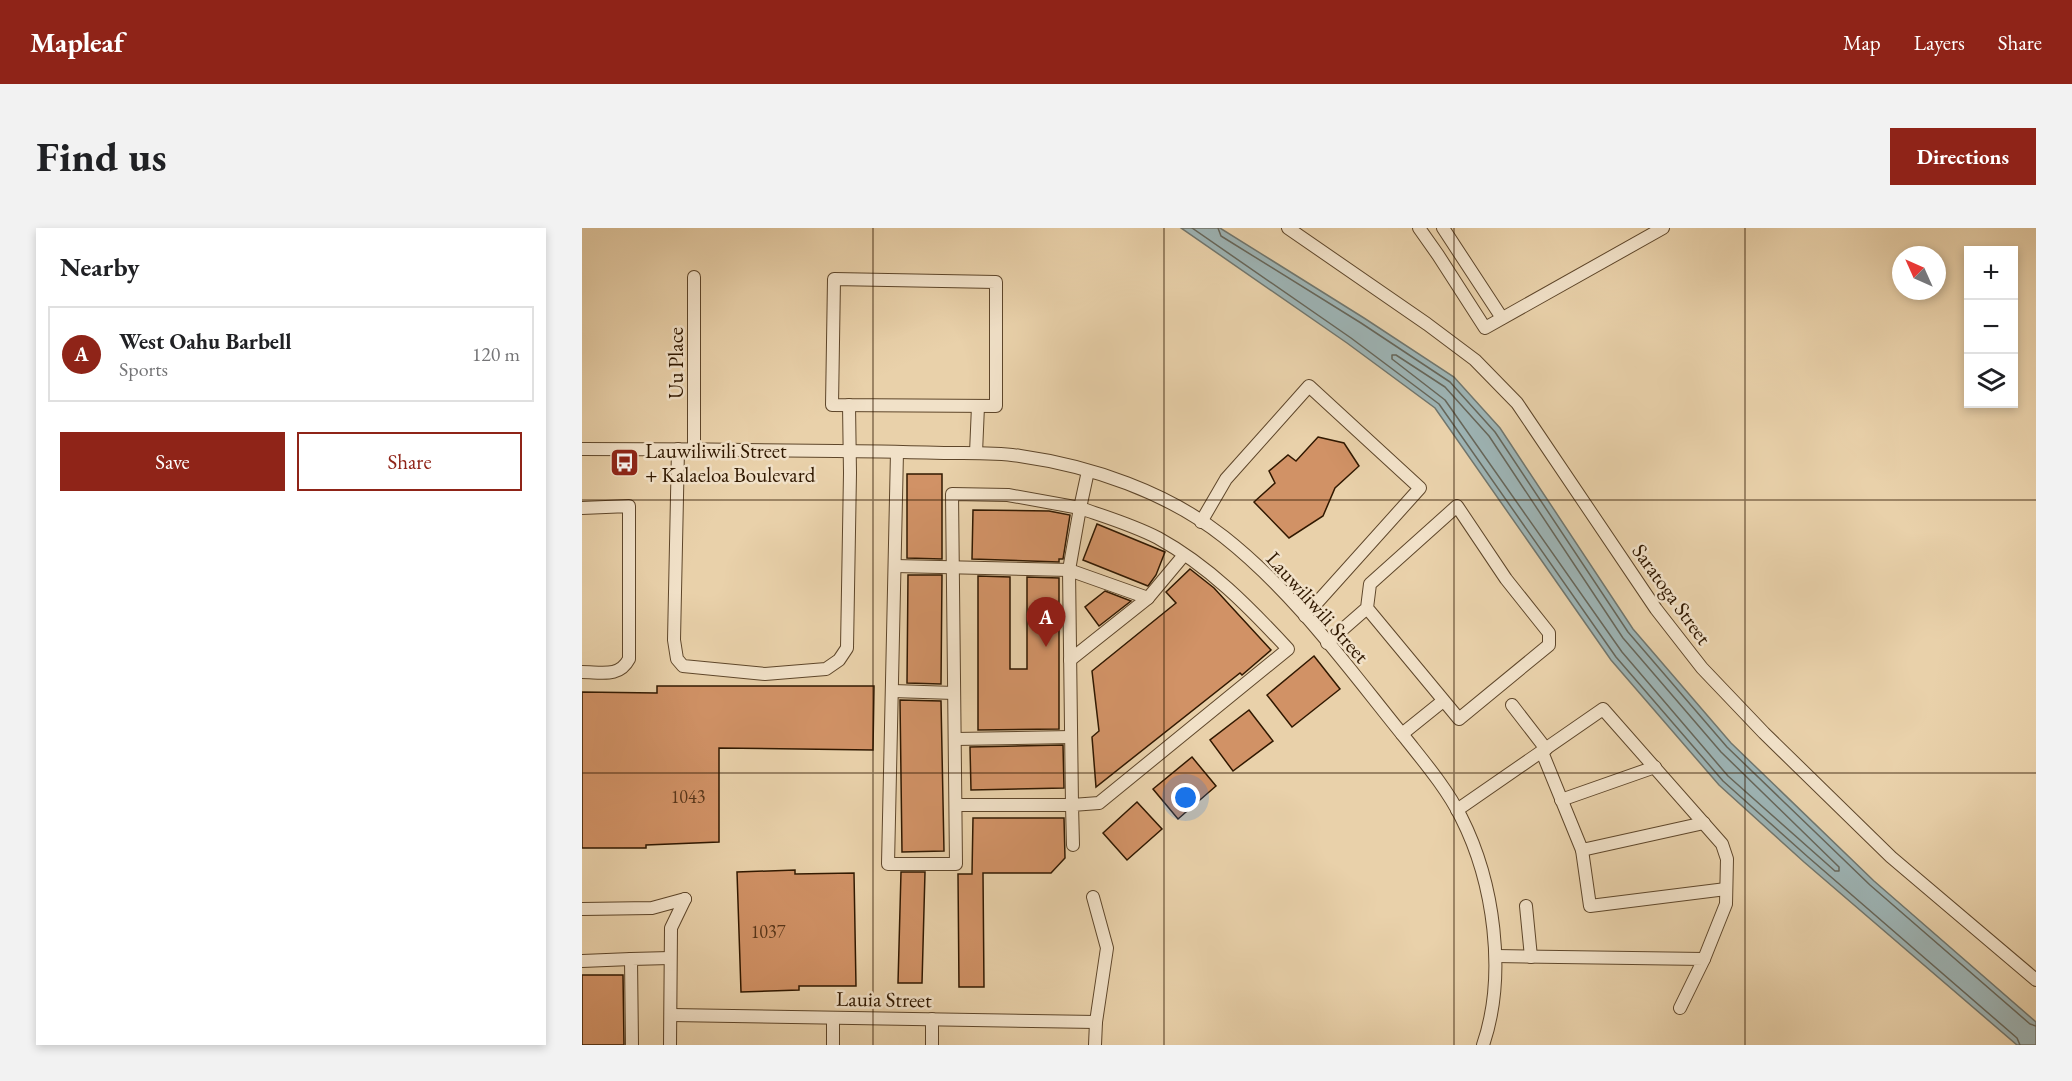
<!DOCTYPE html>
<html lang="en">
<head>
<meta charset="utf-8">
<style>
  body { margin:0; font-family:"EB Garamond",serif; background:#f2f2f2; color:#202124 }
  .controls { position:absolute; right:18px; top:18px; display:grid; overflow:hidden; border-radius:0px; box-shadow:0 3px 9px #0003 }
  .controls button { width:54px; height:54px; display:grid; place-items:center; padding:0; border:0; border-bottom:2px solid #e0e0e0; background:#fff; color:#202124; font:30px sans-serif }
  .compass { position:absolute; left:1310px; top:18px; width:54px; height:54px; border-radius:50%; background:#fff; box-shadow:0 3px 9px #0003; rotate:315deg }
  .you { position:absolute; left:604px; top:570px; width:21px; height:21px; margin:-15px; border:4px solid #fff; border-radius:50%; background:#1a73e8; box-shadow:0 0 0 9px #1a73e833 }
  .badge { display:grid; place-items:center; width:39px; height:39px; border-radius:50%; background:#8f2418; color:#fff; font-size:20px; font-weight:700 }
  .pin { position:absolute; translate:-50% -50px; filter:drop-shadow(0 2px 3px #0008) }
  .pin::after { content:''; position:absolute; top:32px; width:21px; height:18px; background:inherit; clip-path:polygon(0 0,100% 0,50% 100%) }
  .list { margin:0; padding:0; list-style:none }
  h2 { display:flex; justify-content:space-between; align-items:center; height:78px; margin:0; padding:0 24px; font-size:26px }
  h2 small { font-size:20px; font-weight:400; color:#757577 }
  .list li { display:grid; grid-template-columns:39px 1fr auto; gap:18px; align-items:center; box-sizing:border-box; height:96px; margin:0 12px 12px; padding:0 12px; border:2px solid #e0e0e0; border-radius:0px }
  .list b { display:block; font-size:22px; white-space:nowrap }
  .list p { margin:0; font-size:20px; white-space:nowrap; color:#757577 }
  .list em { font-size:20px; font-style:normal; color:#757577 }
  .actions { display:flex; gap:12px; padding:18px 24px }
  .actions a { flex:1; padding:14px 0; border:2px solid #8f2418; border-radius:0px; text-align:center; font-size:21px; color:#8f2418 }
  .actions .main { background:#8f2418; color:#fff }
  .icon { flex:none; width:33px; height:33px; fill:none; stroke:currentColor; stroke-width:2; stroke-linecap:round; stroke-linejoin:round }
  .map { position:relative; flex:none; width:1454px; height:817px; overflow:hidden; border-radius:0px }
  header { display:flex; align-items:center; gap:36px; box-sizing:border-box; height:84px; padding:0 30px; background:#8f2418; color:#fff }
  header strong { font-size:28px }
  nav { display:flex; gap:33px; margin-inline-start:auto; font-size:21px }
  .intro { display:flex; align-items:center; justify-content:space-between; box-sizing:border-box; height:144px; padding:0 36px }
  h1 { margin:0; font-size:42px }
  .button { padding:15px 27px; border-radius:0px; background:#8f2418; color:#fff; font-size:21px; font-weight:700 }
  main { display:flex; gap:36px; padding:0 36px }
  aside { flex:1; background:#fff; border-radius:0px; box-shadow:0 3px 9px #0003 }
  .map>svg:first-child { display:block }
</style>
</head>
<body>
<header>
<strong>Mapleaf</strong>
<nav><a>Map</a><a>Layers</a><a>Share</a></nav>
</header>
<div class="intro"><h1>Find us</h1><a class="button">Directions</a></div>
<main>
<aside>
<h2>Nearby<small></small></h2>
<ul class="list">
<li><span class="badge">A</span><div><b>West Oahu Barbell</b><p>Sports</p></div><em>120 m</em></li>
</ul>
<div class="actions"><a class="main">Save</a><a>Share</a></div>
</aside>
<div class="map">
<svg width="1454" height="817" viewBox="0 0 1454 817">
  <rect width="100%" height="100%" fill="#e9d1aa"/>
  <filter id="stains"><feTurbulence type="fractalNoise" baseFrequency=".00333" numOctaves="4"/><feColorMatrix values="0 0 0 0 .2 0 0 0 0 .09 0 0 0 0 .02 0 0 0 .5 -.17"/></filter>
  <radialGradient id="worn" r=".72"><stop offset=".6" stop-color="#630" stop-opacity="0"/><stop offset="1" stop-color="#630" stop-opacity=".3"/></radialGradient>
  <polygon fill="#9db4b5" stroke="#71766d" stroke-width="1.5" points="599,0 638,0 782,90 872,149 918,200 1051,401 1149,515 1292,653 1454,794 1454,817 1435,817 1222,634 1137,557 1029,432 853,180 765,115"/>
  <g fill="none" stroke-linecap="round" stroke-linejoin="round">
    <g stroke="#66665a" stroke-width="1.5">
      <polyline points="610,0 769,110 857,176 1034,429 1141,553 1226,629 1435,810 1438,817"/>
      <polyline points="636,0 639,8 779,95 868,154 913,204 1046,404 1145,519 1288,657 1448,796 1454,798"/>
      <polygon points="810,127 814,127 863,159 907,208 1041,410 1139,524 1257,639 1257,643 1253,643 1146,548 1040,424 863,172 810,131"/>
    </g>
  </g>
  <g fill="#d19266" stroke="#301800" stroke-width="1.5">
    <polygon points="736,209 762,215 777,238 753,260 741,288 707,310 672,274 693,255 687,243 706,227 714,233"/>
    <polygon points="325,246 360,246 360,331 325,330"/>
    <polygon points="391,282 467,283 488,287 481,331 477,331 477,334 390,331"/>
    <polygon points="515,296 583,324 574,347 566,358 501,332"/>
    <polygon points="608,341 632,360 689,422 660,447 658,445 514,559 510,509 517,503 510,443 594,375 584,364"/>
    <polygon points="326,347 360,347 359,456 325,455"/>
    <polygon points="396,348 428,349 428,441 445,441 445,349 477,350 477,501 396,502"/>
    <polygon points="523,363 549,373 517,398 503,379"/>
    <polygon points="732,428 758,461 710,499 685,467"/>
    <polygon points="75,458 292,458 291,522 137,520 137,614 64,617 64,620 0,620 0,464 75,465"/>
    <polygon points="318,472 359,473 362,623 320,624"/>
    <polygon points="667,482 691,513 651,543 628,512"/>
    <polygon points="481,517 482,560 389,562 388,519"/>
    <polygon points="610,529 634,558 596,591 571,561"/>
    <polygon points="555,574 580,601 545,632 521,605"/>
    <polygon points="391,590 482,590 483,630 469,645 401,645 402,759 377,759 376,646 390,646"/>
    <polygon points="213,642 213,646 272,645 274,758 217,758 217,762 159,764 155,644"/>
    <polygon points="319,644 343,644 340,755 316,755"/>
    <polygon points="0,747 41,747 42,817 0,817"/>
  </g>
  <g fill="none" stroke-linecap="round" stroke-linejoin="round">
    <defs>
      <g id="minor">
        <polyline points="706,0 845,96 893,132 935,175 1074,381 1120,440 1182,505 1309,629 1454,752"/>
        <polyline points="837,0 856,27 903,100 1081,0"/>
        <polyline points="861,0 920,90"/>
        <polygon points="252,51 414,54 414,178 250,177"/>
        <path d="M0 221C85 221 169 222 254 223 290 223 326 224 362 225 387 225 413 224 438 228 509 238 585 264 642 309 713 365 767 441 824 511 843 535 865 561 879 589 912 654 925 747 901 817"/>
        <polyline points="96,221 92,412 95,431 101,438 183,446 244,441 257,432 265,420 268,245 267,177"/>
        <polyline points="112,221 112,49"/>
        <polyline points="315,224 306,636 374,636 370,266 426,267 498,280 506,243"/>
        <polyline points="394,225 396,178"/>
        <path d="M0 280 47 278V431C37 450 19 444 0 444"/>
        <polyline points="619,294 644,251 727,158 838,260 723,388"/>
        <polyline points="313,338 487,342 566,370 488,432"/>
        <polyline points="566,370 602,327"/>
        <polyline points="745,415 785,380 877,491 967,417 967,405 924,351 875,278 788,356 785,380"/>
        <polyline points="311,463 372,465"/>
        <polyline points="930,477 964,521"/>
        <polyline points="820,506 861,473"/>
        <polyline points="373,511 489,509"/>
        <polyline points="960,524 1000,622 1122,595"/>
        <polyline points="979,572 1073,539"/>
        <path d="M374 577H490L487 342 498 280C524 289 551 297 576 310 627 338 667 379 706 421L517 575 490 577 491 617"/>
        <polyline points="875,582 1021,481 1140,616 1145,631 1144,676 1122,731"/>
        <polyline points="1000,622 1008,678 1144,661"/>
        <polyline points="511,669 525,720 514,794 513,817"/>
        <polyline points="944,678 949,729"/>
        <polyline points="0,681 70,680 103,671"/>
        <polyline points="914,728 1122,731 1098,780"/>
        <polyline points="0,733 49,731"/>
        <polyline points="89,787 514,794"/>
        <polyline points="50,817 49,731 88,730"/>
        <polyline points="88,817 89,700 103,671"/>
        <polyline points="251,817 251,790"/>
        <polyline points="350,817 350,791"/>
      </g>
    </defs>
    <use href="#minor" stroke="#5e462a" stroke-width="14"/>
    <use href="#minor" stroke="#f1e1c8" stroke-width="12"/>
  </g>
  <path fill="none" stroke="#301800" stroke-width="1.5" stroke-opacity="0.55" d="M291 0V817M582 0V817M872 0V817M1163 0V817M0 272H1454M0 545H1454"/>
  <defs>
    <symbol id="bus-square" viewBox="-11 -11 22 22"><rect x="-9" y="-9" width="18" height="18" rx="4" fill="#8f2418" stroke="#f1e1c8"/><path d="M-5-6H5V4H4V6H2V4H-2V6H-4V4H-5ZM-3.5-4V0h7V-4ZM-3.5 1.2v1.5H-2V1.2ZM2 1.2v1.5H3.5V1.2Z" fill="#fff"/></symbol>
  </defs>
  <g fill-rule="evenodd">
    <use href="#bus-square" x="26" y="218" width="33" height="33"/>
  </g>
  <g text-anchor="middle" dominant-baseline="central" stroke-width="5" stroke-linejoin="round" paint-order="stroke">
    <g font-size="18" fill="#58361a">
      <text x="106" y="568">1043</text>
      <text x="186" y="703">1037</text>
    </g>
    <g font-size="21" fill="#301800" stroke="#f1e1c8">
      <text transform="translate(93 135) rotate(-90)">Uu Place</text>
      <text transform="translate(1090 366) rotate(54)">Saratoga Street</text>
      <text transform="translate(736 379) rotate(48)">Lauwiliwili Street</text>
      <text transform="translate(302 771) rotate(1)">Lauia Street</text>
    </g>
    <g font-size="21" fill="#301800" stroke="#f1e1c8" text-anchor="start">
      <text x="63" y="222">Lauwiliwili Street<tspan x="63" dy="24">+ Kalaeloa Boulevard</tspan></text>
    </g>
  </g>
  <rect width="100%" height="100%" filter="url(#stains)"/>
  <rect width="100%" height="100%" fill="url(#worn)"/>
</svg>
<div class="controls">
<button>+</button>
<button>−</button>
<button><svg class="icon" aria-label="layers" viewBox="0 0 24 24"><path d="M12 4l9 5-9 5-9-5zM3 14l9 5 9-5"/></svg></button>
</div>
<svg class="compass" viewBox="-18 -18 36 36"><path d="M0-13l5 13h-10z" fill="#e53935"/><path d="M0 13l5-13h-10z" fill="#757577"/></svg>
<div class="you"></div>
<div class="pin badge" style="left:464px;top:419px">A</div>
</div>
</main>
</body>
</html>
